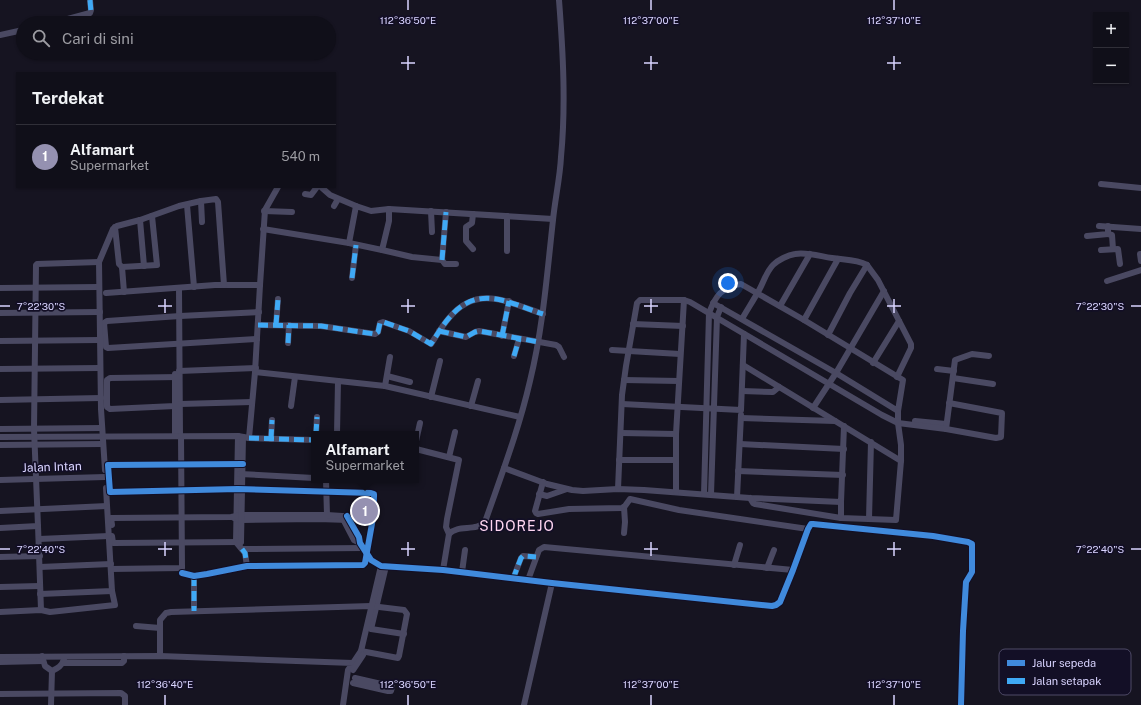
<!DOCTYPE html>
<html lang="id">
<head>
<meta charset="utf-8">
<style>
  body { margin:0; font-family:"Public Sans",sans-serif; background:#191822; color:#f1f3f6 }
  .controls { position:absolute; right:12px; top:12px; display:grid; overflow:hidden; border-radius:0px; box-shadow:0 1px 3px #0004 }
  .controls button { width:36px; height:36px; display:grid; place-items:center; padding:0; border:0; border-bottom:1px solid #302f38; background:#100f19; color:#f1f3f6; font:20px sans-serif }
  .you { position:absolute; left:728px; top:283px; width:14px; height:14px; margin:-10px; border:3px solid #fff; border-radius:50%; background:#1a73e8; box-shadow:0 0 0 6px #1a73e833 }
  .badge { display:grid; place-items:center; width:26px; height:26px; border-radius:50%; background:#9591b1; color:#fff; font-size:13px; font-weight:700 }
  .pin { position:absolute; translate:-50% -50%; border:2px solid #fff; box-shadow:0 1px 4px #0006 }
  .popup { position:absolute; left:311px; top:431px; width:108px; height:52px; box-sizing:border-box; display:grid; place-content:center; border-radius:0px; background:#100f19; filter:drop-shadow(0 1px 3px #0005); font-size:13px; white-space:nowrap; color:#9c9ca2 }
  .popup b { font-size:15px; color:#f1f3f6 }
  .popup::after { content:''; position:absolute; left:50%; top:100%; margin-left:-8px; border:8px solid transparent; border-top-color:#100f19 }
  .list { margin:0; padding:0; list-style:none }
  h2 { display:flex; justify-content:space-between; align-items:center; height:52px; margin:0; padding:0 16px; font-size:17px }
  h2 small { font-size:13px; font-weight:400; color:#9c9ca2 }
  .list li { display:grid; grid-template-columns:26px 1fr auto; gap:12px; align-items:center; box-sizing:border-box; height:64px; padding:0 16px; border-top:1px solid #302f38 }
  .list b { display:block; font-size:15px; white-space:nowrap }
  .list p { margin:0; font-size:13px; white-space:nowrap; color:#9c9ca2 }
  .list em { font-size:13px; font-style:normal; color:#9c9ca2 }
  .icon { flex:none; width:22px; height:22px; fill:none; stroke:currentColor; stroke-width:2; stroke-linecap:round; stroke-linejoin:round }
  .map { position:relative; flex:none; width:1141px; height:705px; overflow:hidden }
  .search { position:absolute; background:#100f19; box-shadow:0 1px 3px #0004; left:16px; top:16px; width:320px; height:44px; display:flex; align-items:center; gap:10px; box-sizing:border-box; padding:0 14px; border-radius:22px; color:#9c9ca2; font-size:15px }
  .panel { position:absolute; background:#100f19; box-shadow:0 1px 3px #0004; left:16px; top:72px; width:320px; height:116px; border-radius:0px }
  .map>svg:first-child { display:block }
</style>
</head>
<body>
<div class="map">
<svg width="1141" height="705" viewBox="0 0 1141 705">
  <rect width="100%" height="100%" fill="#161421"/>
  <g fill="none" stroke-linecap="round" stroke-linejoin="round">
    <g stroke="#4a4962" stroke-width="6">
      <polyline points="53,23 90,13 91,10 90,0"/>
      <polyline points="0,35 23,30"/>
      <polyline points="1101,184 1141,188"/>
      <polyline points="321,187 330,195 356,206"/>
      <polyline points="305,194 311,195 317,187"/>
      <polyline points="201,201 202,222"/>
      <polyline points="187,205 194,287"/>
      <polyline points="334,206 338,199"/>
      <polyline points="264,211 292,212"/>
      <polyline points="431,211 432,232"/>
      <polyline points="473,214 472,223 466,227 466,241 473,249"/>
      <polyline points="140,220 144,266"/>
      <polyline points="1099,226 1141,229"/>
      <polyline points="115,227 119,264 122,267 124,292"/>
      <polyline points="263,229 349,243 382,250 389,221 389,209 553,219"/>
      <polyline points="1108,234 1112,235 1113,249"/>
      <polyline points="1087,236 1108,234 1108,226"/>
      <polyline points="349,243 356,206 371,211 389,209"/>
      <polyline points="382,250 412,257 442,260 445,264 456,264"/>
      <polyline points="1101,250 1118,249 1120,264"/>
      <polyline points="507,251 507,216"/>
      <polyline points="1140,254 1141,261"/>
      <polyline points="442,260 446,212"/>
      <polyline points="867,265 878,280 911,344 911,348 897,377"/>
      <polyline points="122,267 157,265 152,216"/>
      <polyline points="352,278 356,245"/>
      <polyline points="1107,281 1141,270"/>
      <polyline points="260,285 265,210 278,187"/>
      <polyline points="0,288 99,287"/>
      <polyline points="179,289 180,436"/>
      <polyline points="106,293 215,285 260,285 255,372 249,438"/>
      <polyline points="713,303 836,373 884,291"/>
      <polyline points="780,306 810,254"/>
      <polyline points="0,313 100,312"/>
      <path d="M742 319C747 310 753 301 758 292 763 284 766 272 773 265 778 260 788 255 795 254 807 252 819 256 832 258 844 260 856 259 867 265L850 293 828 335"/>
      <polyline points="804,320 838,259"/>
      <polyline points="633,324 683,326"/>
      <path d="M258 325 321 326 375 334 378 332 380 323 383 322 409 331 431 344C437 335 442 326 449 318 478 283 509 303 543 314"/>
      <polyline points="276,325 278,299"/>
      <polyline points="439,331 466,337 475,332 479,331 556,345 559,347 564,357"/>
      <polyline points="502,336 509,301"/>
      <polyline points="257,339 108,348 106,347 104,323 107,321 180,316 259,312"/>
      <polyline points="0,341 100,340"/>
      <polyline points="288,343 289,325"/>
      <polyline points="612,350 680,354"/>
      <polyline points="514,356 519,339"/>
      <polyline points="873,363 899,321"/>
      <polyline points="743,365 901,461"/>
      <polyline points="0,369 100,368"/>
      <polyline points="937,369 954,371"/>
      <polyline points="179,371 256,368"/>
      <polyline points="255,372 385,386 520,417"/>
      <polyline points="387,376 410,382"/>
      <polyline points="179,377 110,378 107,380 107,407 110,409 175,406 180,404 252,402"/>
      <polyline points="953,378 993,384"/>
      <polyline points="624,380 679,381"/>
      <polyline points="385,386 390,357"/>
      <polyline points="742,391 773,392 779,387"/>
      <polyline points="431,397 440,361"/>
      <polyline points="0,400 101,398"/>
      <polyline points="622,404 741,410 744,334"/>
      <polyline points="291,406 295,377"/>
      <polyline points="471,406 478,381"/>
      <polyline points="741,418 835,421"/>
      <polyline points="915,421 946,424"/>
      <polyline points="0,429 102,428"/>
      <polyline points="946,429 955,360 972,354 989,356"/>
      <polyline points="621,433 676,434"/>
      <polyline points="316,434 317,417"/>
      <polyline points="337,434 338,381"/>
      <polyline points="175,436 175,374"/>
      <polyline points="238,436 236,542 245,553 247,566"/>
      <polyline points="0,437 238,436 249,438 314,440"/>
      <polyline points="271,439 272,420"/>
      <polyline points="416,441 420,423"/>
      <polyline points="740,444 844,449"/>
      <polyline points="0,445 103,444"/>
      <polyline points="416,449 459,460 447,519 446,527 449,534"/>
      <polyline points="449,457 455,432"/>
      <polyline points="619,460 676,460"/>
      <polyline points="504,468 547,484 572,490 583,491 618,489 644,490 750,498 841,502 844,426"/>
      <polyline points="105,470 101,409 99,262 113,229 117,226 140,220 179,206 201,201 216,199 218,202 224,285"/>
      <polyline points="738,471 843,475"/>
      <polyline points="240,474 314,478"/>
      <polyline points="0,480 105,477"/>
      <polyline points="326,480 327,515"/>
      <polyline points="543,482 535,511 536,513 538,514 569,509 622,508 625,506 630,499 679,510 808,529"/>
      <polyline points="618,489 622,395 626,366 637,303 640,300 684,300 690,302 882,415 898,423 946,429 996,438 1001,437 1002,413 949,403"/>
      <polyline points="676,492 676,434 684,300"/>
      <polyline points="539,494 547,496 567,489"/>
      <path d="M704 494 709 313C715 297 722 286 741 284L804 320 903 380 898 411 836 373 813 408"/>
      <polyline points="711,494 717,317 721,307"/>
      <polyline points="737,497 741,415"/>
      <polyline points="750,498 753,503 755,504 841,518 896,520 901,461 901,445 898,423 898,411"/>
      <polyline points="624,507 625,522 624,533"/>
      <polyline points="0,511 107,506"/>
      <polyline points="347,516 359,537 360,543 371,560 381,566 443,570 552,583 772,606 776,605 780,602 793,570 808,529 811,524 813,524 933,536 968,542 972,544 972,572 966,582 963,631 961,705"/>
      <polyline points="342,517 354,540 360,543"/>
      <polyline points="234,518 242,520 318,519 349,520"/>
      <polyline points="841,518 841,502"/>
      <polyline points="869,519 871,442"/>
      <polyline points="112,525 111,518 231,517 242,515 327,515 373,518"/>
      <polyline points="38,526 41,610"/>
      <polyline points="0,528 38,526 34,429 36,265 37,264 99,262"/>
      <polyline points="112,536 113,543 241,542"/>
      <polyline points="39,539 109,536"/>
      <polyline points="239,544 241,542 243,437"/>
      <polyline points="242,549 363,548"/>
      <polyline points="0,557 40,556"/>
      <polyline points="734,565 740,545"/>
      <polyline points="386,566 371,629 404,634"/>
      <polyline points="40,567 111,564"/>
      <polyline points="767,568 774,550"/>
      <polyline points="111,569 182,568 181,436"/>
      <path d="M443 570 449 534C458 524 476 532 485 522 501 476 519 429 530 381 543 328 547 274 553 220 555 199 560 178 561 157 566 105 563 52 559 0"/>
      <polyline points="462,572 465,550"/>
      <polyline points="182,573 194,576 207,574 247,566 363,565 365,563 373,518 374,496 374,494 371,493 238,489 110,492 108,465 243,464"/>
      <polyline points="194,576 194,611"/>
      <polyline points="513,579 521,558 523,556 536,557"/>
      <polyline points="528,580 539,550 544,547 793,570"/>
      <polyline points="0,587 40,586"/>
      <polyline points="40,594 112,591 106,488"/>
      <polyline points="0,612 41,610 50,612 115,605 112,591"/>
      <polyline points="136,626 160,628"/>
      <path d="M42 656 45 666 52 671C58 668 62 666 64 659"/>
      <polyline points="160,656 160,620 166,613 171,612 371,606 404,610 407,614 399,656 398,658 361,651"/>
      <polyline points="0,657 160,656 353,663 348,670 343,705"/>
      <polyline points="0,662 43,661"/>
      <polyline points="63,663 122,663 124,661 124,656"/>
      <polyline points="353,663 361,651 381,566"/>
      <polyline points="353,670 363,655"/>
      <polyline points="353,683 388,691 391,691 392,687 390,686 355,678"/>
      <polyline points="0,694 121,693 125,696 125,705"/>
      <polyline points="51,705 52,671"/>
      <polyline points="524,705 552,583"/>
    </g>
    <g stroke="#3fa9f5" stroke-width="5" stroke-dasharray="10 5" stroke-linecap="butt">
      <polyline points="90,0 91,12"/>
      <polyline points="442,260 446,212"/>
      <polyline points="352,278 356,245"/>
      <path d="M258 325 321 326 375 334 378 332 380 323 383 322 409 331 431 344C437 335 442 326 449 318 478 283 509 303 543 314"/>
      <polyline points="276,325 278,299"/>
      <polyline points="439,331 466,337 475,332 479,331 539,342"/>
      <polyline points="502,336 509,301"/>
      <polyline points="288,343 289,325"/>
      <polyline points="514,356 519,339"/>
      <polyline points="316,434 317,417"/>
      <polyline points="249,438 314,440"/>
      <polyline points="271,439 272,420"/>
      <polyline points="242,549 245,553 247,566"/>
      <polyline points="194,576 194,611"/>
      <polyline points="513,579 521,558 523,556 536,557"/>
    </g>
    <defs>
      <g id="cycleway">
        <polyline points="347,516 359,537 360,543 371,560 381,566 443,570 552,583 772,606 776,605 780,602 793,570 808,529 811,524 813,524 933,536 968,542 972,544 972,572 966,582 963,631 961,705"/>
        <polyline points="182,573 194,576 207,574 247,566 363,565 365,563 373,518 374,496 374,494 371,493 238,489 110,492 108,465 243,464"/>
      </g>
    </defs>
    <use href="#cycleway" stroke="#130f26" stroke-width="8"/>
    <use href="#cycleway" stroke="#408adc" stroke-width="6"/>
  </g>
  <path fill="none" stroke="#d9d4ff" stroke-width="1.5" d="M408 0V10M651 0V10M894 0V10M408 56V70M651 56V70M894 56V70M401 63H415M644 63H658M887 63H901M165 299V313M408 299V313M651 299V313M894 299V313M0 306H10M158 306H172M401 306H415M644 306H658M887 306H901M1131 306H1141M165 542V556M408 542V556M651 542V556M894 542V556M0 549H10M158 549H172M401 549H415M644 549H658M887 549H901M1131 549H1141M165 695V705M408 695V705M651 695V705M894 695V705"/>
  <g text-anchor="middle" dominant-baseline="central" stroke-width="3.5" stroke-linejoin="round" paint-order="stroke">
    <g font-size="12" fill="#d9d4ff" stroke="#130f26">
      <text transform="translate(52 467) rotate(-2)">Jalan Intan</text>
    </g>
    <g font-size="14" letter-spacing="1" fill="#ffd6f0" stroke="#130f26">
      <text x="517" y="526">SIDOREJO</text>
    </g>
  </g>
  <rect x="999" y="649" width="132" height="46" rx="6" fill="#130f26" stroke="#4e4a67" stroke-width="1"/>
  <rect x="1007" y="660" width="18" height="6" fill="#408adc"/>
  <rect x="1007" y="678" width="18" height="6" fill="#3fa9f5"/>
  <g font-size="11" fill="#d9d4ff">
    <text x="1032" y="667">Jalur sepeda</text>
    <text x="1032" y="685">Jalan setapak</text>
  </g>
  <g font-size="10" text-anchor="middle" fill="#d9d4ff" stroke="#130f26" stroke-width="3.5" stroke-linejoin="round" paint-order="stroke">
    <text x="408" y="24">112°36'50"E</text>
    <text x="651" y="24">112°37'00"E</text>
    <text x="894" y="24">112°37'10"E</text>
    <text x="41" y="310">7°22'30"S</text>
    <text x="1100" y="310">7°22'30"S</text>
    <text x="41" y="553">7°22'40"S</text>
    <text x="1100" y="553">7°22'40"S</text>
    <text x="165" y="688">112°36'40"E</text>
    <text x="408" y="688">112°36'50"E</text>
    <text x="651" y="688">112°37'00"E</text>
    <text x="894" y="688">112°37'10"E</text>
  </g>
</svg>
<div class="controls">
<button>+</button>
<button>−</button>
</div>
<div class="you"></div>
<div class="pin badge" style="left:365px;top:511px">1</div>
<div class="popup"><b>Alfamart</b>Supermarket</div>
<div class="search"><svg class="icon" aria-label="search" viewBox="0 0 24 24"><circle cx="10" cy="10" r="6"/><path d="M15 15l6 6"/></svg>Cari di sini</div>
<section class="panel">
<h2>Terdekat<small></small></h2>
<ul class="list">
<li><span class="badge">1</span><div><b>Alfamart</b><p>Supermarket</p></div><em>540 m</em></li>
</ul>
</section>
</div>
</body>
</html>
